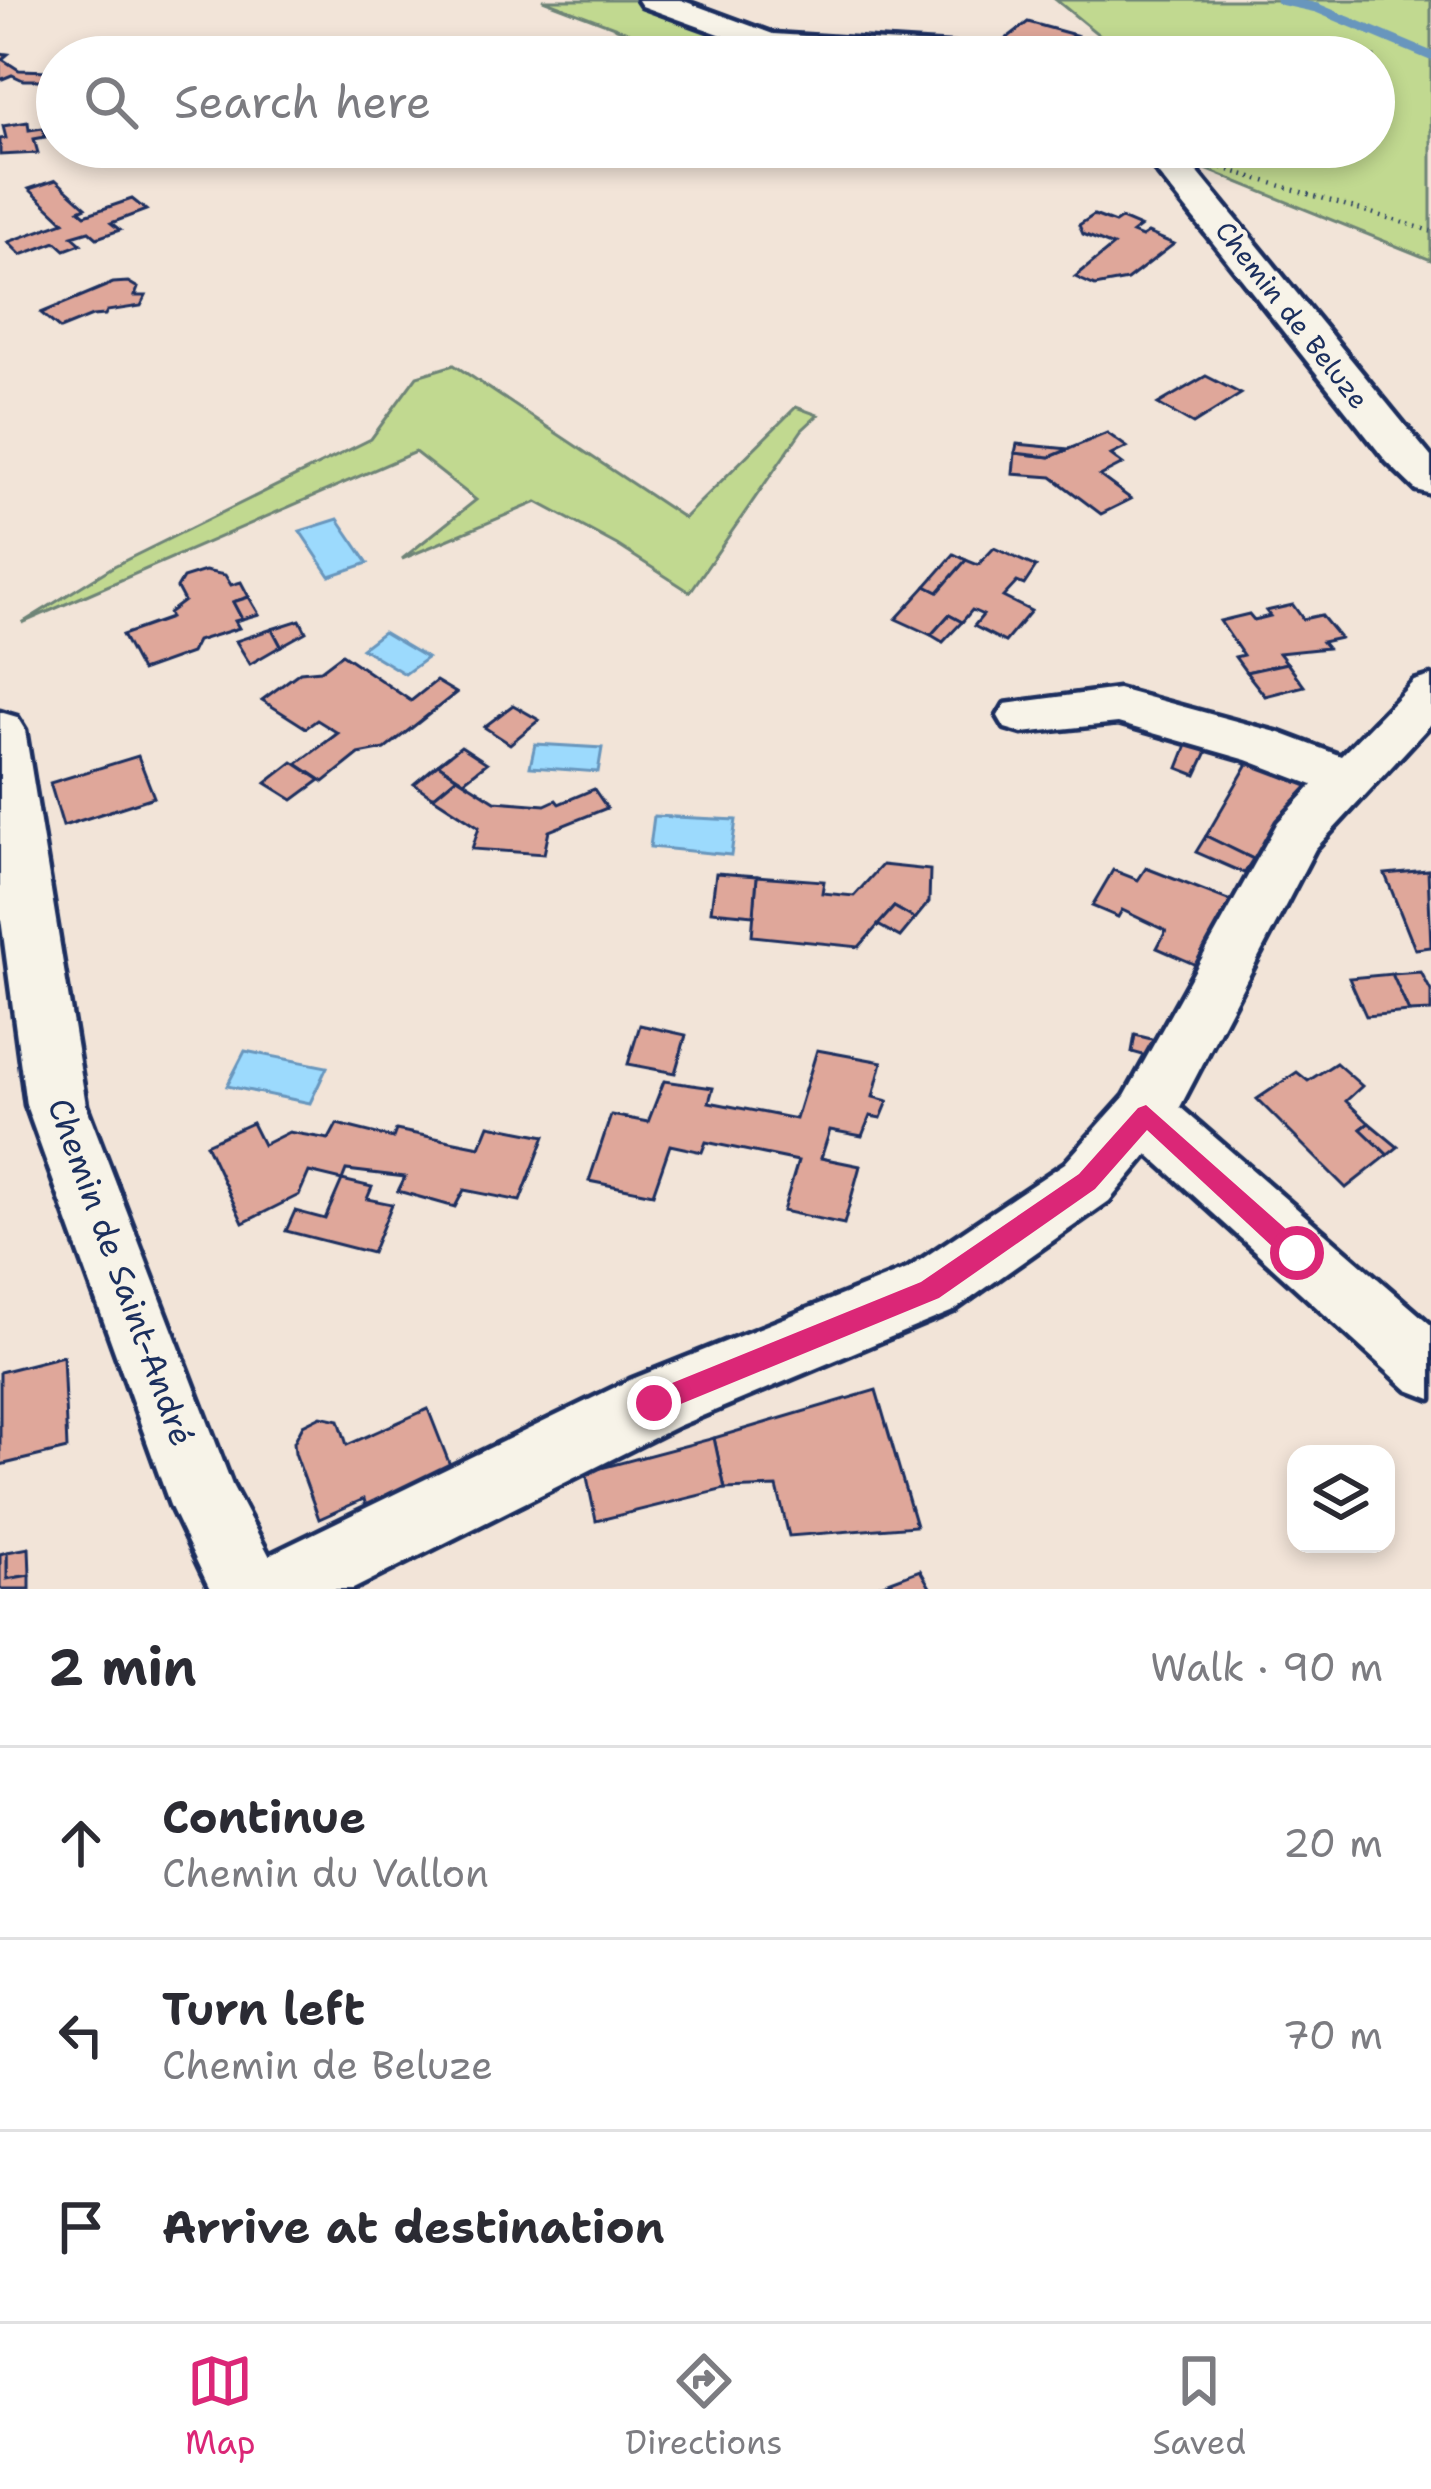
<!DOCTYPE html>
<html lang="en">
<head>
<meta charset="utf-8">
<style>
  body { margin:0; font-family:"Shantell Sans",sans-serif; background:#f7f7f7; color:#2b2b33 }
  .controls { position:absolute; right:36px; bottom:36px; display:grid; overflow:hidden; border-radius:24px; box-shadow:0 6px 18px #0003 }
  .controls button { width:108px; height:108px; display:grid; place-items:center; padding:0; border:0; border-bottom:3px solid #e1e1e2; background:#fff; color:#2b2b33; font:60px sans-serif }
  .stop { position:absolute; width:36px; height:36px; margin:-27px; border:9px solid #db2777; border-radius:50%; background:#fff }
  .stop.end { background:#db2777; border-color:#fff; box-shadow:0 3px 12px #0008 }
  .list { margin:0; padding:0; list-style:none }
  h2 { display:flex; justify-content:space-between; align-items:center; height:156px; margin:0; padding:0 48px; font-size:51px }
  h2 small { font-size:39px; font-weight:400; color:#7c7c81 }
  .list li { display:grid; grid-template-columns:78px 1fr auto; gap:36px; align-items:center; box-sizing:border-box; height:192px; padding:0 48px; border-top:3px solid #e1e1e2 }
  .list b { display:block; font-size:45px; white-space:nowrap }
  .list p { margin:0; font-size:39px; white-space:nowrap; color:#7c7c81 }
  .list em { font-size:39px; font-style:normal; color:#7c7c81 }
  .icon { flex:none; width:66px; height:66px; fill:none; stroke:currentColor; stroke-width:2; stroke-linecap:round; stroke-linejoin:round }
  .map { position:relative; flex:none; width:1431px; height:1589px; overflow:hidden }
  .search { position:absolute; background:#fff; box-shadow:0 6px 18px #0003; left:36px; right:36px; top:36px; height:132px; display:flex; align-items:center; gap:30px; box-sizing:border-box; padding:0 42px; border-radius:66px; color:#7c7c81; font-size:45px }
  .sheet { height:732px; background:#fff }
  nav { display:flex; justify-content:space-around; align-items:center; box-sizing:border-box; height:168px; border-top:3px solid #e1e1e2; background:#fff; font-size:33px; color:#7c7c81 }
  nav a { display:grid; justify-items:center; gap:6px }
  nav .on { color:#db2777 }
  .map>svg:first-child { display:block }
</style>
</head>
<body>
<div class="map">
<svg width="1431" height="1589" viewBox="0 0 1431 1589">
  <rect width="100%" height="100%" fill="#f2e4d8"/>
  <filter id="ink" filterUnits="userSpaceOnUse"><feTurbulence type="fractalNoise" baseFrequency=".00833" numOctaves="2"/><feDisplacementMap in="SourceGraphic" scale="24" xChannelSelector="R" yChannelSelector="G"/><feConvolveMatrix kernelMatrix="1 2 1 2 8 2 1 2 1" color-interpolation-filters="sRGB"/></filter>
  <g filter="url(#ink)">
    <g fill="#c1d990" stroke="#6e8477" stroke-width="3">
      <polygon points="543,0 639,0 770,49 855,57 693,57"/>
      <polygon points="1056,0 1431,0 1431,260 1198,166 1195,156 1203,147 1374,147 1374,57 1152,57 1111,45"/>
      <polygon points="454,365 684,518 796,407 818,415 802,430 690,592 617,545 537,502 402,559 476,500 415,452 22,623 114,566 371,439 417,376"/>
    </g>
    <g fill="#9cdafd" stroke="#6896bd" stroke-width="3">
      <polygon points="338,519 368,563 330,576 300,531"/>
      <polygon points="383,632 427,658 405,674 362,648"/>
      <polygon points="535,744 602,748 598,772 530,767"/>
      <polygon points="654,816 736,820 731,855 650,847"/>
      <polygon points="245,1051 327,1067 310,1103 227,1086"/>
    </g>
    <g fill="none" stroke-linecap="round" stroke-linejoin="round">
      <polyline stroke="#6896bd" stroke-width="9" points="1280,0 1317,8 1431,56"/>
    </g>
    <g fill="#dfa79a" stroke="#1b2f5e" stroke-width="3">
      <polygon points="1028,22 1075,35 1052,46 1067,53 1030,57 998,45"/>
      <polygon points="0,53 8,54 2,59 19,70 49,71 46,80 23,80 12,75 0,80"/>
      <polygon points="28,122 29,130 43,128 45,137 34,139 38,153 0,155 0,139 6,138 3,126"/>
      <polygon points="56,180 86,207 79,210 85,215 132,199 146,210 111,223 120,230 97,238 89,231 72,236 81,244 65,250 56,242 21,255 8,242 64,222 29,189"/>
      <polygon points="1094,215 1115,223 1121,219 1140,227 1132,233 1142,237 1148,233 1174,244 1127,280 1095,286 1075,277 1113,246 1083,234 1079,225"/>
      <polygon points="128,282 138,288 135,296 146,296 141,306 107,311 105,315 92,316 60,329 41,313 113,283"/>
      <polygon points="1206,376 1241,394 1193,424 1158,404"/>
      <polygon points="1107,433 1127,447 1111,455 1123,464 1100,476 1131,499 1101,514 1052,477 1013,474 1015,453 1050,457"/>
      <polygon points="1017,444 1069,449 1050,457 1015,453"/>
      <polygon points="994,548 1036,567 1024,585 1017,582 1003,597 1031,611 1005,642 974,626 983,615 972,610 962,622 949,615 931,635 896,619 926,586 938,592 966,560 978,565"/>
      <polygon points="954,554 966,560 938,592 926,586"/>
      <polygon points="205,571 225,575 231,585 241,582 249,597 233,602 242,619 235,621 239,628 197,641 191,653 141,671 122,635 170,618 168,613 184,601 177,588 183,578"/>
      <polygon points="249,597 259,614 242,619 233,602"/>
      <polygon points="1293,605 1303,619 1321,615 1340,638 1322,642 1327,648 1279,653 1287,663 1246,672 1235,657 1243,655 1220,621 1249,614 1254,620 1270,616 1266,611"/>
      <polygon points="949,615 962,622 943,642 931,635"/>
      <polygon points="300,620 306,632 281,646 272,629"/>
      <polygon points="272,629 281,646 250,664 236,641"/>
      <polygon points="342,654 411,701 436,681 456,693 385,749 359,754 324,782 297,764 338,733 317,720 306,728 262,700 300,672 321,670"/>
      <polygon points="1287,663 1304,686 1265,696 1246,672"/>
      <polygon points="513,705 539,720 510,744 484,727"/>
      <polygon points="1189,740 1210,745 1196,775 1178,768"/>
      <polygon points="461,746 487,763 464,781 438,764"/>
      <polygon points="1253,755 1278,761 1318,791 1260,862 1206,836"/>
      <polygon points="138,756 154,797 63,826 50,783"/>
      <polygon points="293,762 320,780 293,800 266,783"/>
      <polygon points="438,764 457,777 433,797 414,784"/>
      <polygon points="457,777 495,801 545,805 556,800 559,804 594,789 607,808 549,831 544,854 472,849 479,827 433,797"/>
      <polygon points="1206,836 1253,859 1244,873 1196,852"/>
      <polygon points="882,865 930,870 929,902 915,919 894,907 859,947 752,936 757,876 824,881 822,893 854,896"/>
      <polygon points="1146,868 1241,905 1210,971 1157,948 1166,931 1122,910 1118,917 1092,906 1113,870 1138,880"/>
      <polygon points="1428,870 1431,947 1415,949 1385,874"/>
      <polygon points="716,873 757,876 754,915 711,911"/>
      <polygon points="894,907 915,919 900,937 878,925"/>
      <polygon points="1421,972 1431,991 1431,1011 1409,1012 1392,974"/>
      <polygon points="1392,974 1409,1012 1366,1016 1349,978"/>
      <polygon points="640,1025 686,1035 675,1073 628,1064"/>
      <polygon points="1135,1035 1172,1044 1164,1061 1132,1052"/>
      <polygon points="817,1050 882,1062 873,1097 888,1101 881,1118 870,1116 862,1136 830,1130 821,1158 860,1166 844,1224 783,1211 798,1161 706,1142 702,1152 670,1145 653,1194 589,1181 611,1115 648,1122 664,1081 713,1088 709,1102 796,1119"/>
      <polygon points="1336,1063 1362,1086 1346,1101 1369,1123 1361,1129 1388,1155 1346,1188 1257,1099 1297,1072 1308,1081"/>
      <polygon points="252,1123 263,1145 289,1132 329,1139 337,1124 393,1138 396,1130 480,1147 489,1125 545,1136 520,1201 464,1190 455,1207 398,1191 405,1177 346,1170 342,1180 309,1172 299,1195 243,1223 206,1144"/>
      <polygon points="1369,1123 1398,1147 1388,1155 1361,1129"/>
      <polygon points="342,1180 372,1187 367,1199 392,1204 372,1253 286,1231 295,1211 325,1219"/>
      <polygon points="63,1356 67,1449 0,1465 0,1372"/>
      <polygon points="876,1390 916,1526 789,1536 777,1487 725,1489 714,1438"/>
      <polygon points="428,1409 455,1478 371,1525 364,1499 319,1519 295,1453 294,1442 303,1425 321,1416 339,1420 347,1445"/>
      <polygon points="714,1438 725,1489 596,1521 586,1472"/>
      <polygon points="29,1548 30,1575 7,1579 7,1552"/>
      <polygon points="7,1552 7,1579 30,1575 30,1589 0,1589 0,1554"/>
      <polygon points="920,1570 931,1589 870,1589"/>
    </g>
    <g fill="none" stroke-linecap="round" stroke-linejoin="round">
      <defs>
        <g id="minor">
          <polygon points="638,0 681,0 773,34 996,48 1012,57 769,52 642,6"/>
          <polygon points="1137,147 1177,147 1431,457 1431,494 1416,490 1387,462"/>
          <polygon points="1431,676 1431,724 1315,849 1180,1107 1431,1325 1431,1399 1408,1390 1148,1154 1109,1201 953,1311 678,1426 353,1589 210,1589 170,1505 26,1105 0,911 0,712 17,717 25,730 86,1105 232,1485 269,1555 630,1380 907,1269 1065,1163 1125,1096 1278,822 1313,785 1247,760 1118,723 1022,733 1005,728 998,716 1005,704 1118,689 1280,733 1341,756 1414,681"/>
        </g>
      </defs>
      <use href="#minor" stroke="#1b2f5e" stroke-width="9"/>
      <polyline stroke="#1b2f5e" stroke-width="4.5" stroke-dasharray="1.5 6" stroke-linecap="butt" points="1222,168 1431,231"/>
      <use href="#minor" fill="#f7f3e8" fill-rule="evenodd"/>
    </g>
  </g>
  <polygon fill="#db2777" points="1146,1105 1305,1246 1305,1261 1288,1261 1147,1130 1095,1189 939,1298 654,1415 645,1412 641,1403 645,1394 921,1282 1079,1174 1138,1108"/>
  <g text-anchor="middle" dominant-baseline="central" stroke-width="9" stroke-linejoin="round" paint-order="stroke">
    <g font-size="27" fill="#1b2f5e" stroke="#f7f3e8">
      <text transform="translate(1292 315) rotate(52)">Chemin de Beluze</text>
    </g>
    <g font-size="33" fill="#1b2f5e" stroke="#f7f3e8">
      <text transform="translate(121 1272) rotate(70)">Chemin de Saint-André</text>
    </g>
  </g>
</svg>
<div class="controls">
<button><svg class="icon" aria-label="layers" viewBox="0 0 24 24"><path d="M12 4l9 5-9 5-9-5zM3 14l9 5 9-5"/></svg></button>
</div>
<div class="stop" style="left:1297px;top:1253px"></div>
<div class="stop end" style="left:654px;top:1403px"></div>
<div class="search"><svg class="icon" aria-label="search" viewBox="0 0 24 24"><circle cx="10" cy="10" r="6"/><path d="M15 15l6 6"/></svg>Search here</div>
</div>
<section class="sheet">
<h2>2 min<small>Walk · 90 m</small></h2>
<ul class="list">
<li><svg class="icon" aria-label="ahead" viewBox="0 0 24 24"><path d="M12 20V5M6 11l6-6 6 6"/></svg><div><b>Continue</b><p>Chemin du Vallon</p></div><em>20 m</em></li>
<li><svg class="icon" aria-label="left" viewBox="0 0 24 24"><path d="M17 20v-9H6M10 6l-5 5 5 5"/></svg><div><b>Turn left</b><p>Chemin de Beluze</p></div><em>70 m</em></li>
<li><svg class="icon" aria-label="arrive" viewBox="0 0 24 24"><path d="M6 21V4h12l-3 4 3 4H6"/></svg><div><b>Arrive at destination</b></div></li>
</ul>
</section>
<nav>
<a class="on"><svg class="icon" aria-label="map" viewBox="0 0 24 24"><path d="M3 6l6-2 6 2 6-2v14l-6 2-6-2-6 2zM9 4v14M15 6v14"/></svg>Map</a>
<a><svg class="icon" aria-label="directions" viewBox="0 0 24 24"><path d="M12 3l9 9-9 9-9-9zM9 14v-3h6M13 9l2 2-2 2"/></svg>Directions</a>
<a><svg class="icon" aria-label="saved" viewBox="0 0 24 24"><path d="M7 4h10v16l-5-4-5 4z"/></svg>Saved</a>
</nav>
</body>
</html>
